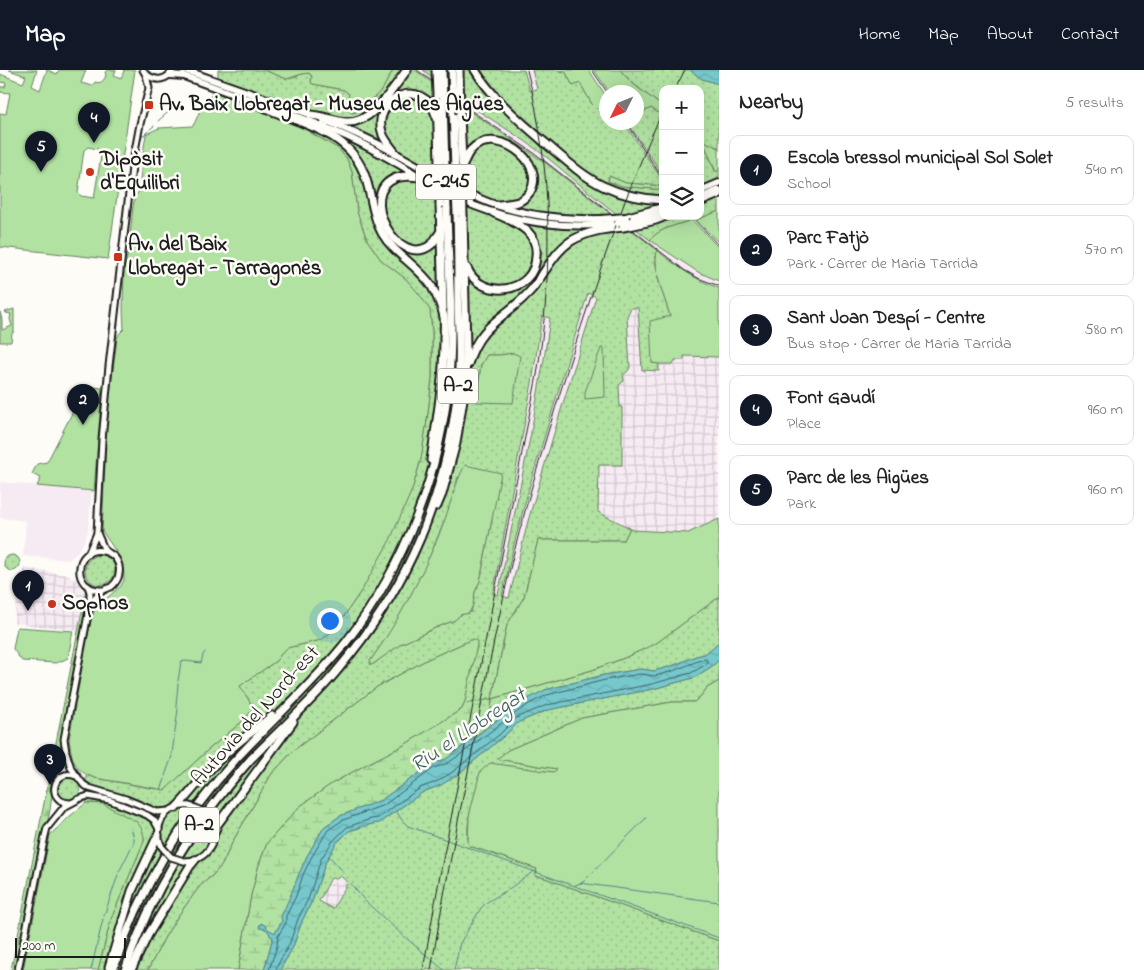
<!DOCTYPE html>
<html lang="en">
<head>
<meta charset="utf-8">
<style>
  body { margin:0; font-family:"Indie Flower",sans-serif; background:#f6f6f6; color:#222 }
  .controls { position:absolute; right:15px; top:15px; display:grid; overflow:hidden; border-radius:10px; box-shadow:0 5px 20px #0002 }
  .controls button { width:45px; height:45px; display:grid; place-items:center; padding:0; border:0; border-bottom:1px solid #e0e0e0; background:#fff; color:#222; font:25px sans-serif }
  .compass { position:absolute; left:599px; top:15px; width:45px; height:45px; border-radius:50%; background:#fff; box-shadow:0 5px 20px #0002; rotate:227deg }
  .scale { position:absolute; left:15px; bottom:12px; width:111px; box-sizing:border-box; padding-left:5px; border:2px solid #1c1c1c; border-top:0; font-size:14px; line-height:18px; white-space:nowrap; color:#1c1c1c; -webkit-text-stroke:4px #fdfcf7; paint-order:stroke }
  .you { position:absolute; left:329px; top:550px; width:18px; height:18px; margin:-12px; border:4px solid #fff; border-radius:50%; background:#1a73e8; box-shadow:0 0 0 8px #1a73e833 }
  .badge { display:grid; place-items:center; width:32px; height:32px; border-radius:50%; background:#111827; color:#fff; font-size:16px; font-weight:700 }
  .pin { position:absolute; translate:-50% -41px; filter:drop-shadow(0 1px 2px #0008) }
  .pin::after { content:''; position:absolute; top:26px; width:18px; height:15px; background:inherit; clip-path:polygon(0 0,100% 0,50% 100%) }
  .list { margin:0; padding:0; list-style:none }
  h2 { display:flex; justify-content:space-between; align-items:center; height:65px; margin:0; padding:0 20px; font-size:21px }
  h2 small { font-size:16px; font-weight:400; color:#767676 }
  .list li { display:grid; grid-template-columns:32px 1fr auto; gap:15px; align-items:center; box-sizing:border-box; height:70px; margin:0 10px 10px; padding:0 10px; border:1px solid #e0e0e0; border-radius:10px }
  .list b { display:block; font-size:19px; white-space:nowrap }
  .list p { margin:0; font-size:16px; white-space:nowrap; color:#767676 }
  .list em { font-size:16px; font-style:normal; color:#767676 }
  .icon { flex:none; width:28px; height:28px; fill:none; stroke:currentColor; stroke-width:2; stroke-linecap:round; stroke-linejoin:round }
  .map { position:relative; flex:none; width:719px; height:900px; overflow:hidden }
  header { display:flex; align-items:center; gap:30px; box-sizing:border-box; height:70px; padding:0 25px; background:#111827; color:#fff }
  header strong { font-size:24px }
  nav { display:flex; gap:28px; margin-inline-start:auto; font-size:18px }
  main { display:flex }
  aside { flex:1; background:#fff }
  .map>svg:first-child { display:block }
</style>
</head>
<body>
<header>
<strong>Map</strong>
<nav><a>Home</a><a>Map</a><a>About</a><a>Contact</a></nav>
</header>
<main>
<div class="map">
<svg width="719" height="900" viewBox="0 0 719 900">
  <defs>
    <pattern id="industrial-grid" width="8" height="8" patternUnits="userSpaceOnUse" patternTransform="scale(1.25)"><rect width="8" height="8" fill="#f7ebf3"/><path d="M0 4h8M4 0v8" fill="none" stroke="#d3c9d0"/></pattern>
    <pattern id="grass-dots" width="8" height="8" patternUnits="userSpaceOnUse" patternTransform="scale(1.25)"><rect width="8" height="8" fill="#b1e2a2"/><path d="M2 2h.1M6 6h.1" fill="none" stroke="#98c18b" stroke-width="1.8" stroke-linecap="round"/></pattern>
    <pattern id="forest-firs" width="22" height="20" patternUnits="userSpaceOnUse" patternTransform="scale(1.25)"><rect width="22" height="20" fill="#b1e2a2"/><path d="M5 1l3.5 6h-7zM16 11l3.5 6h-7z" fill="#98c18b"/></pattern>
    <pattern id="wetland-marsh" width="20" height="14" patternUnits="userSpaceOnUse" patternTransform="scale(1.25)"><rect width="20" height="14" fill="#b1e2a2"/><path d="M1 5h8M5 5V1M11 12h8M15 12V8" fill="none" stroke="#98c18b"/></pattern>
    <pattern id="water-waves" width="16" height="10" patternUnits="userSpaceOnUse" patternTransform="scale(1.25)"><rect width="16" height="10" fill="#76c8cd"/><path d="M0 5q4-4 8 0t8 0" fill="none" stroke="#66abaf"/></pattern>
  </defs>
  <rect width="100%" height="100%" fill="#fdfcf7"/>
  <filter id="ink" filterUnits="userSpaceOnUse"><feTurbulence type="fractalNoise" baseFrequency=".02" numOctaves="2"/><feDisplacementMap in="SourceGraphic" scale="10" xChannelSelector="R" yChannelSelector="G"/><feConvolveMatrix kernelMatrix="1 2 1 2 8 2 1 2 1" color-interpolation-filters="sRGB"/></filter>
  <g filter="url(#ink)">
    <g fill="#f7ebf3">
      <polygon points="415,0 423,0 463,31 525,71 549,89 590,123 660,177 698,202 719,211 719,218 705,213 676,196 543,91 465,38"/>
      <polygon points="524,0 532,0 537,20 529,22"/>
      <polygon points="624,53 628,53 663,105 663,111"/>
      <polygon points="587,223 596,227 561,340 528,451 509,528 501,526 514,474 531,411"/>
      <polygon points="542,246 550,247 545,283 530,368 499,525 493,524 532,313"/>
      <polygon points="0,412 92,421 88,461 84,472 77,483 69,490 23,486 26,451 0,448"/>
    </g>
    <g fill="url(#industrial-grid)">
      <polygon points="638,237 642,300 659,301 659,294 673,294 674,290 684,286 719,287 719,449 688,463 633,460 598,442 599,395 622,394 622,337 620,337 619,315 624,311 623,305 627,302 630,297 627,246 631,238"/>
      <polygon points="25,498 69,505 77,511 82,520 86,521 79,561 14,553 19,505"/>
      <polygon points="340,806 348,812 334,839 319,831 332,808"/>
    </g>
    <g fill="url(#grass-dots)" stroke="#667f5f" fill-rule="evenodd">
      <path d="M218 0H264L282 7 291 8 302 4 309 3 312 7 311 10 313 14 344 20 349 24 346 37 354 43 361 39 382 20 393 0H415L465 38 543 91 657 180 655 190 659 212 670 246 652 293 659 294V301L642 300 638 238H631L627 246 630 298 627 302 623 305 624 311 619 315 620 337H622V395H599L598 442 630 458 624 470H538L524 527 507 555 492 629 592 600 624 588 655 574 719 527V572L705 584 696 586 672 596 654 601 641 599 604 605 545 620 526 630 489 655 492 629 464 634 477 575 473 569 428 589 377 617 293 681 271 705 233 771 222 795 213 805 200 816 178 846 165 867 148 900H98L111 849 144 771V767L103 734 86 733V705L95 708 156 719 179 707 209 679 244 650 252 638 249 630 239 616 276 591 281 584 287 578 321 570 336 558 363 518 412 420 421 389 428 343 432 307V262L430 240 406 209 381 190 367 170 357 142 352 102 347 89 340 81 337 78 299 56 214 22 218 8ZM588 223 596 227 561 340 528 451 509 528 502 526 514 474 531 411ZM542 246 550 248 545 283 530 368 498 525 493 524 532 313ZM513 283 477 323 481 295 487 285H500ZM458 407 492 449 480 511 475 522 472 539 471 542 460 545 455 550 435 558 401 574 380 589 374 594 370 591 391 561 421 507 447 445Z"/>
      <path d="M423 0H524L530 21 537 19 532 0H560L561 1H565L573 16 580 13 592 34 600 42 606 38V52L624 53 663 111V116L626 113 609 106 608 111 622 116 663 120V146H688L692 150C678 155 659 158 650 170L590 123 549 89 525 71 463 31Z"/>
      <polygon points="620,0 690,0 702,9 719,14 719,78 708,73 700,67 700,19 663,19 663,37 632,13"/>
      <polygon points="651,38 663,46 663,105 628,53 636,52 637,45"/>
      <polygon points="700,72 705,76 715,101 719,100 719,141 696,150 693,146 700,146"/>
      <circle cx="100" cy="500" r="15"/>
      <circle cx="12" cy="493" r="8"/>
      <path d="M719 590V611L707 618 700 627 694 632H672L582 648 508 680 498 689 558 699 554 702 545 701 471 739C468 749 466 767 470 776L537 799 535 806 542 807 719 871V900H280L293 877 302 851 313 829 326 791 336 774 349 761 372 754 379 753 423 722 441 715 457 705 503 667 519 652 548 640 653 619 693 608 711 597ZM340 806 348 812 333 839 319 831 331 808 337 809Z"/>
      <circle cx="69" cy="719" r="11"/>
      <polygon points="44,757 50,765 23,900 15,900"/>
    </g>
    <polygon fill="url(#forest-firs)" stroke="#667f5f" points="86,521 89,525 61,668 61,685 57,698 50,717 52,725 50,740 48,750 44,757 15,900 11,900"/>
    <path fill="url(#wetland-marsh)" stroke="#667f5f" d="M492 629 489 655 446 689 432 694 381 730 340 746 324 757 307 786 299 804 282 851 275 863 267 859 265 855 260 858C265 858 269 860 270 865L273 867 264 900H238L251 825 259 794 267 773 299 737 331 714 365 695 404 675 462 639 464 634Z"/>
    <g fill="#b1e2a2" stroke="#667f5f" fill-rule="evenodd">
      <path d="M9 0H37L32 16 40 20 47 0 57 4 59 0H86L81 13 93 16 95 12C101 14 104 11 106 5L105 2 107 0H116L114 5 121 8 124 1 123 0H135L108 189 0 177V43L6 44 10 23 0 22V17H5L6 13 0 12V4L23 13 26 6ZM88 77 102 80 94 128 81 126 78 123 84 80Z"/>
      <path d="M264 0H393L382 20 361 39 352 43C343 39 348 31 349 24L344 20 313 14 311 13 312 6 309 3 302 4 287 9Z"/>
      <polygon points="560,0 589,0 606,26 606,38 600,42 592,34 580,13 573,16 565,1 561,2"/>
      <polygon points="594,0 620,0 632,13 663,37 663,46 651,38 637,45 636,22 609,22"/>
      <path d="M214 22 299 56 337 78 340 81 347 89 352 102 357 142 367 170 381 190 406 209 420 225 430 240 432 262V307L428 343 421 389 412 420 390 470 363 518 336 558 321 570 287 578 281 584 276 591 240 616 250 632 252 640 244 650 209 679 165 720 95 708C74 701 72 690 69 669L90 554 95 538 121 516 124 510V504L121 489 102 461 107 347 117 268 119 264 124 259 123 240 124 200 129 178 133 137 135 127 139 121 142 90 146 64 159 58 193 56 195 52 201 38Z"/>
      <polygon points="700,67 708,73 719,78 719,100 716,102 705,76 700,72"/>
      <polygon points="609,106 626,113 663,116 663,120 622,116 608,111"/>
      <polygon points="719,141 719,173 696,150"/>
      <path d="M692 150 719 178V211L698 202 660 177 650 170C659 158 678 155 692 150Z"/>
      <path d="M657 180C676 196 695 210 719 218V287L684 286V290H675L673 294H659L652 293 650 251 670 246C664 225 653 202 657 180Z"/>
      <polygon points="14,239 14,262 12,263 11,272 0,272 0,242 2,250 2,260 12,256 10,249 11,244 6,243 5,242"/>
      <polygon points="601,278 604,278 605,327 585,329 585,322"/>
      <polygon points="513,283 520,286 513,333 476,332 481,295 487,285 500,285"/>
      <polygon points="86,316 102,318 94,421 37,416 41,408 32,404 37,394 47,392"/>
      <path d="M465 395 501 403 480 511 475 522 473 535 469 543 460 545 455 550 435 558 401 574 372 595 370 594V591C399 551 422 506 441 460 450 438 454 415 465 395Z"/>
      <polygon points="719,449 719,527 655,574 624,588 592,600 492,629 507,555 524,527 538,470 624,470 630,458 633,460 688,463"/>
      <polygon points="17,557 73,561 68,588 57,593 22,591 13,579"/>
      <polygon points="473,569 477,571 477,575 465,631 462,639 404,675 365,695 331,714 299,737 267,773 259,794 251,825 238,900 148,900 165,867 178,846 200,816 213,805 222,795 233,771 271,705 293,681 377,617 428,589"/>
      <polygon points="719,611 719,871 542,807 535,806 537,799 470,776 468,773 469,746 480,702 490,693 545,701 554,702 557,699 497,689 508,680 582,648 672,632 694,632 700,627 707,618"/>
      <polygon points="86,733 103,734 137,752 142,759 144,767 144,771 111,849 98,900 23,900 50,765 69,747"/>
    </g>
    <g fill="url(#water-waves)" stroke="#528386">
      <polygon points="690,0 719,0 719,14 702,9"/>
      <path d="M719 572V590L711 597 693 608 653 619 548 640 519 652 503 667 457 705 441 715 423 722 379 753 372 754 349 761 336 774 326 791 313 829 302 851 293 877 280 900H264L273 867 270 866C269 860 265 858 259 858L260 854 262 853 268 859 275 863 282 851 281 847 291 824 299 804 307 786 324 757 340 746 381 730 432 694 446 689 458 680 504 645 526 630 545 620 604 605 641 599 654 601 672 596 696 586 705 584Z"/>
    </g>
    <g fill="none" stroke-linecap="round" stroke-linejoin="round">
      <polyline stroke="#406163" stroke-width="1" points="269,900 277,876 278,866 286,853 286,846 296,826 303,805 311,788 328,760 343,750 384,735 434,698 448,693 461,684 507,649 529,634 547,625 605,610 640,604 655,606 673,601 698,591 705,589 707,590 707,594 691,603 652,614 547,635 516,648 500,664 454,701 438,711 420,718 378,748 371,749 347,757 332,772 321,789 309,827 298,849 289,875 277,896 276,900"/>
      <g stroke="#528386" stroke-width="1">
        <polyline points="175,37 178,34"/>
        <polyline points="158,51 173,38"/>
        <polyline points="150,59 154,56"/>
        <polyline points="142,65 144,65 148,61"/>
        <polyline points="178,611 181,592 185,591 201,593 203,585 205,582"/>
        <polyline points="172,684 178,639 176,635 178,614"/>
        <polyline points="165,706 172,686"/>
        <polyline points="161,720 165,709"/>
        <polyline points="396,741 402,750 408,756 719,868"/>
        <polyline points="329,786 342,800"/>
        <polyline points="119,802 134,772 134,768 131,758"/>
        <polyline points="580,813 719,832"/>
        <polyline points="351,814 365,831 406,868 444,900"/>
        <polyline points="575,815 583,812 646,748"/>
        <polyline points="104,846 118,805"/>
        <polyline points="91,900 103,849"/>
        <polyline points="454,900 460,873 481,838 487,832 506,821 534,801"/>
      </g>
      <defs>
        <g id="secondary">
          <path d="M147 5C157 12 167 10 173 0"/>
          <polyline points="97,463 105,481"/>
          <polyline points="88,484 97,463 102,370 109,296 132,97 140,54 149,18 146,5 143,0"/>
          <polyline points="88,516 90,522 90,534 64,669 66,682 71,698 83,714 89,718 126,729 157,742 169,741"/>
          <path d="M90 534C94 529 96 525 101 522 104 519 107 519 111 517 120 510 122 498 116 489 113 485 108 482 103 481 74 475 70 522 103 520"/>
          <path d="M70 733C45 732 53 697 76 706"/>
          <path d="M162 777C152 756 165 734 189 736"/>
          <path d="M184 791C207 791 219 772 211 751"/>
          <polyline points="18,900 45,766 47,758 64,737 79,729 88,726 109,730 147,745 154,750 159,759"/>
        </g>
        <g id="trunk">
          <polyline points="185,0 315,46"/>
          <polyline points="170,5 184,6 252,31"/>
          <path d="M273 38C306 49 338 61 368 77 400 93 429 114 461 130 509 152 565 160 618 153"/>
          <path d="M324 50C349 60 374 71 397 84 424 99 450 115 478 128 519 146 570 152 614 148"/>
          <polyline points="700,121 719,113"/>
          <polyline points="700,128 719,120"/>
          <polyline points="626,147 663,137"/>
          <polyline points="631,151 663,142"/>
        </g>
        <g id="motorway">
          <path d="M475 0C493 29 519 50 544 72 563 88 581 105 603 116 622 125 642 129 663 130"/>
          <polyline points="437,25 439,93"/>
          <path d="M247 29C256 33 266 38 275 42 308 55 348 65 363 101 372 121 371 144 382 163 394 184 417 195 431 215 436 224 442 236 444 247 445 254 444 262 444 269 444 310 437 350 431 390"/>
          <polyline points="443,30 445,96"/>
          <polyline points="453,38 455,101"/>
          <polyline points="460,44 462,93"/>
          <path d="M311 45C323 46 335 51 346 52 373 54 392 19 407 0"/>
          <path d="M396 84C392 78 386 72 383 65 369 29 424 3 437 48"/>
          <path d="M462 98C464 92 466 85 471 80 494 54 548 91 530 122 527 126 523 130 518 132 512 134 505 134 499 135"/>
          <path d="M420 107C412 106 404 105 396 108 355 123 399 202 432 174 435 170 438 165 441 161"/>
          <polyline points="700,132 719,124"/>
          <polyline points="440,134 443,238"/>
          <polyline points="634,155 656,150 666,146"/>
          <path d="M467 198C481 231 535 224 536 186 537 177 534 168 528 162 519 153 506 148 494 143"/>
          <path d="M468 294C480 252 507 248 532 219 545 203 553 183 571 171 588 161 604 159 623 157"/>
          <polyline points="437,436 442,424 456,373 465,317 466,278 463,146"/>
          <path d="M176 738C190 724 201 708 215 694 232 676 253 661 272 646"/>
          <polyline points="214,763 217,755 293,652"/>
          <polyline points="109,897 132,821 158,765"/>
          <path d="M113 900C139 822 181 749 237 688 273 649 314 613 347 571 405 495 441 402 449 307 454 251 448 194 447 138"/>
          <path d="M125 900C151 822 195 751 250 690 280 659 313 631 340 597 401 525 437 447 453 354 456 336 459 317 459 298 460 278 459 258 458 238 458 206 458 175 457 143"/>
          <polyline points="131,900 148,865 190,796 195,790"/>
        </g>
      </defs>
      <use href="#secondary" stroke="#1c1c1c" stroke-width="9"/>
      <use href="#trunk" stroke="#1c1c1c" stroke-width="10"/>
      <use href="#motorway" stroke="#1c1c1c" stroke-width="11"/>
      <use href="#secondary" stroke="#fdfcf7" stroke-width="5"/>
      <use href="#trunk" stroke="#fdfcf7" stroke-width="6"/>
      <use href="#motorway" stroke="#fdfcf7" stroke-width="7"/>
      <g stroke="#1c1c1c" stroke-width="1">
        <polyline points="417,0 473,42 537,85 684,200 698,208 719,216"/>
        <polyline points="592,0 607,22"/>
        <polyline points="675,19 685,0"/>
        <polyline points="626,52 663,109"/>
        <polyline points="691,146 719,176"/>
        <path d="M423 900 440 805 537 305C553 202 553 102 527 0"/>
        <path d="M431 900C442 832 455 765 469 697 483 627 496 556 513 486 530 420 550 354 571 288 598 204 626 121 663 40"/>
      </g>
      <defs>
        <g id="secondary-bridge">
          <path d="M189 736C199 738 205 743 211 751"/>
          <polyline points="162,777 171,787 184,791"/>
        </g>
        <g id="trunk-bridge">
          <polyline points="614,148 626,147"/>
          <polyline points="618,153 631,151"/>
        </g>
        <g id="motorway-bridge">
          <polyline points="436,0 437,25"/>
          <polyline points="442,0 443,30"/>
          <polyline points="452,0 453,38"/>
          <polyline points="459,0 460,44"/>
          <polyline points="439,93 440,134"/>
          <polyline points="445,96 447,138"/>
          <polyline points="455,101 457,143"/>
          <polyline points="462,105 463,146"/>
          <polyline points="623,157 634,155"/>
        </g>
      </defs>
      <use href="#secondary-bridge" stroke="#1c1c1c" stroke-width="9" stroke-linecap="butt"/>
      <use href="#trunk-bridge" stroke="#1c1c1c" stroke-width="10" stroke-linecap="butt"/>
      <use href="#motorway-bridge" stroke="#1c1c1c" stroke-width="11" stroke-linecap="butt"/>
      <use href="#secondary-bridge" stroke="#fdfcf7" stroke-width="5"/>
      <use href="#trunk-bridge" stroke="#fdfcf7" stroke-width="6"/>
      <use href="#motorway-bridge" stroke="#fdfcf7" stroke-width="7"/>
    </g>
  </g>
  <g fill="#c8321e" stroke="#fdfcf7" stroke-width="2">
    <rect x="144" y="30" width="10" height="10" rx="2.5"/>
    <circle cx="90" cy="102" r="5"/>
    <rect x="113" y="182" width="10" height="10" rx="2.5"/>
    <circle cx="52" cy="534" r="5"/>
  </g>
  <g text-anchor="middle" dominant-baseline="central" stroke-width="5" stroke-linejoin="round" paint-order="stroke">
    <g fill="#fdfcf7" stroke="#605f5e" stroke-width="1">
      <rect x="416" y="94.5" width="60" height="35" rx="4"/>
      <rect x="438" y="298.5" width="40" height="35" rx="4"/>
      <rect x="179" y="737.5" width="40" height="35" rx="4"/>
    </g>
    <g font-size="20" font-weight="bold" fill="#1c1c1c">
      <text x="446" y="112">C-245</text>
      <text x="458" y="316">A-2</text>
      <text x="199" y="755">A-2</text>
    </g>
    <g font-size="21" font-weight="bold" fill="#1c1c1c" stroke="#fdfcf7" text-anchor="start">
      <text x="159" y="35">Av. Baix Llobregat - Museu de les Aigües</text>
      <text x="100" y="90">Dipòsit<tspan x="100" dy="24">d'Equilibri</tspan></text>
      <text x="128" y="175">Av. del Baix<tspan x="128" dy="24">Llobregat - Tarragonès</tspan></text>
      <text x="62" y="534">Sophos</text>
    </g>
    <g font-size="21" fill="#1c1c1c" stroke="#fdfcf7">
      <text transform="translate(256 646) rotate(-48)">Autovia del Nord-est</text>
    </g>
    <g font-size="22" font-style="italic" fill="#406163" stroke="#fdfcf7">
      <text transform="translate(469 661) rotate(-34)">Riu el Llobregat</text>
    </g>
  </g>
</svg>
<div class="controls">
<button>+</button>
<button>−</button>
<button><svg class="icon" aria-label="layers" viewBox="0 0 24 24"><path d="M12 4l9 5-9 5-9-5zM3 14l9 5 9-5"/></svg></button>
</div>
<svg class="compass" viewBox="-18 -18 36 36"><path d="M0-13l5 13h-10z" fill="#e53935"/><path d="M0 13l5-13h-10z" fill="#767676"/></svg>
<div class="scale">200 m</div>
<div class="you"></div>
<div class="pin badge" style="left:28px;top:541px">1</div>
<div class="pin badge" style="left:83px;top:355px">2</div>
<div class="pin badge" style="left:50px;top:715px">3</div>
<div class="pin badge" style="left:94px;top:73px">4</div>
<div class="pin badge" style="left:41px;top:102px">5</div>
</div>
<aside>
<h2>Nearby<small>5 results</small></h2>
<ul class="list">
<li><span class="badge">1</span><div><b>Escola bressol municipal Sol Solet</b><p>School</p></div><em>540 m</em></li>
<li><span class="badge">2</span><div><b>Parc Fatjò</b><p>Park · Carrer de Maria Tarrida</p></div><em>570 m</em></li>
<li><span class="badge">3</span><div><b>Sant Joan Despí - Centre</b><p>Bus stop · Carrer de Maria Tarrida</p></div><em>580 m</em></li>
<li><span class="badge">4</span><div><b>Font Gaudí</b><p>Place</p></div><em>960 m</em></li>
<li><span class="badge">5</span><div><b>Parc de les Aigües</b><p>Park</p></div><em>960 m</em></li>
</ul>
</aside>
</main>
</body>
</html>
